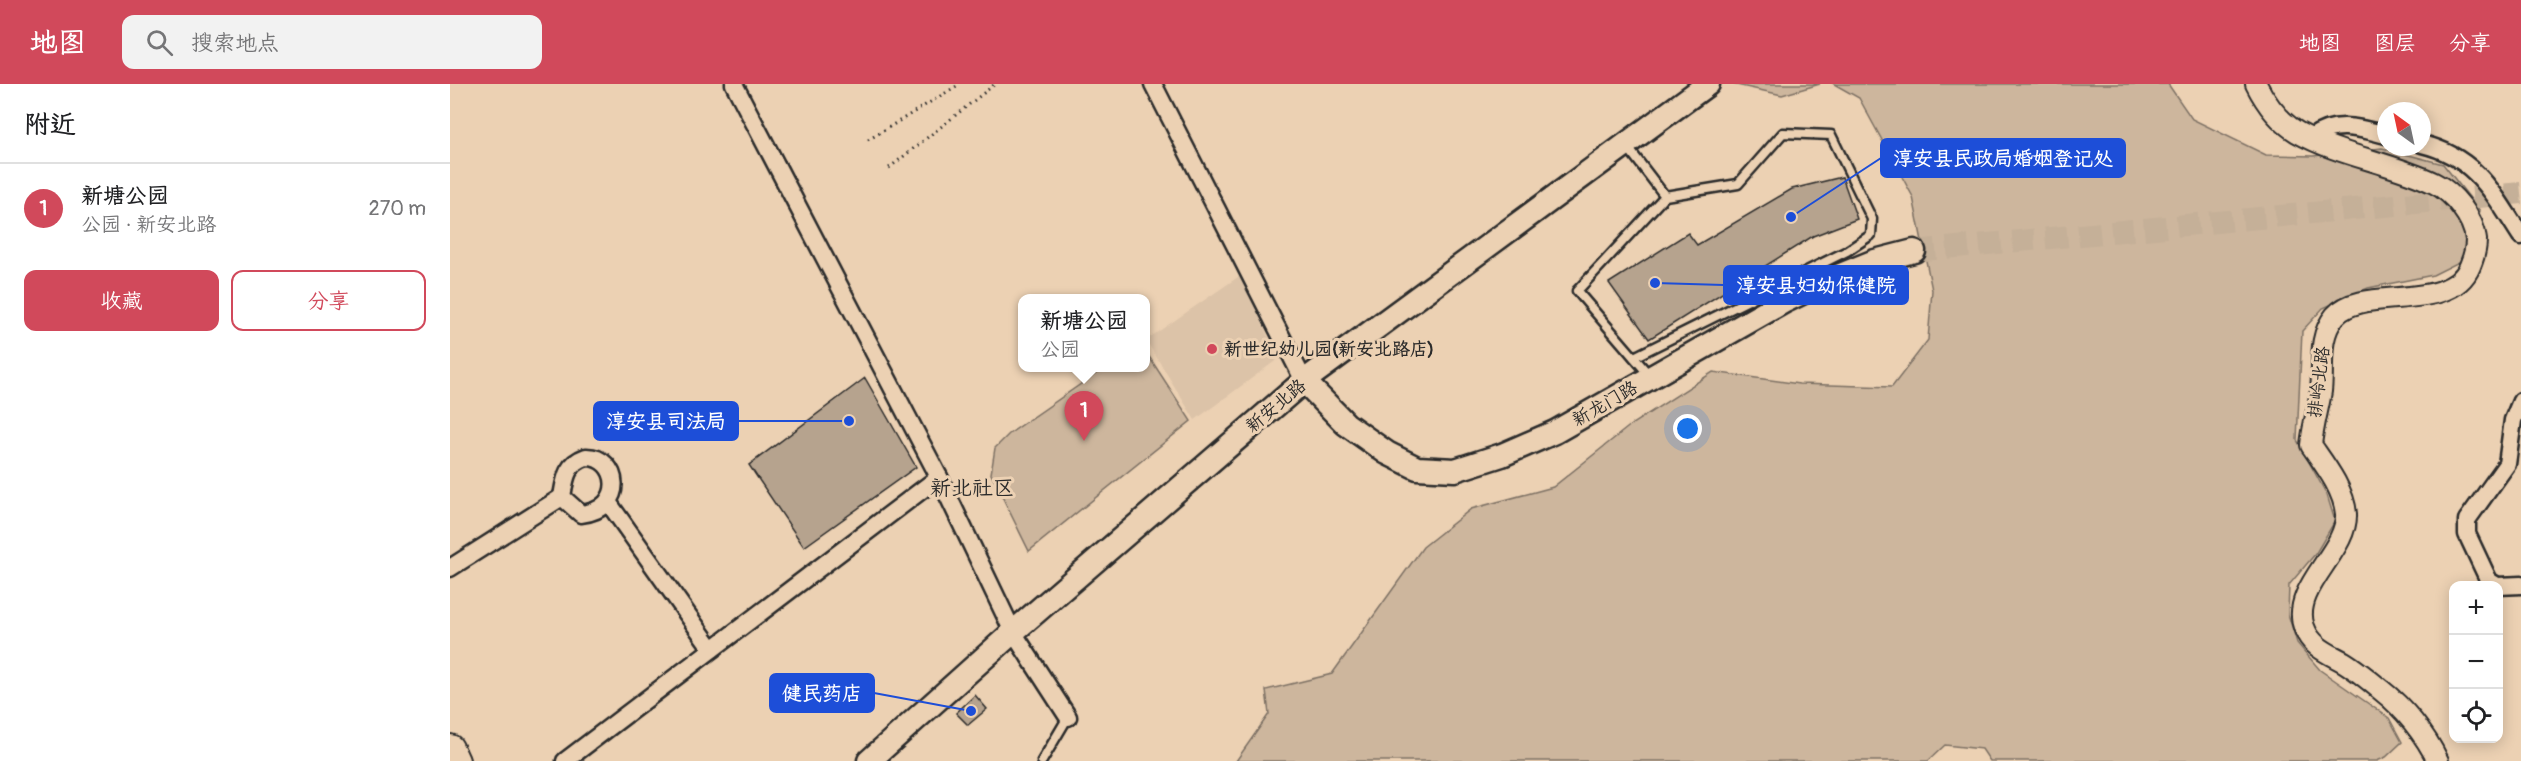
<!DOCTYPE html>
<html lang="zh">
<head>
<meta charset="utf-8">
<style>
  body { margin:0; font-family:Pangolin,"LXGW WenKai TC",sans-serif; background:#f2f2f2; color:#202124 }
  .controls { position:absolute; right:18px; bottom:18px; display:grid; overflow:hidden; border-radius:12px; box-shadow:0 3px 15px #0003 }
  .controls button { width:54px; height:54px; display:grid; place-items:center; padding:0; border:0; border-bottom:2px solid #e0e0e0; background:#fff; color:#202124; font:30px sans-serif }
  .compass { position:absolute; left:1927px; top:18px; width:54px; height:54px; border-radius:50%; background:#fff; box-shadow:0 3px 15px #0003; rotate:327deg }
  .you { position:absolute; left:1238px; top:345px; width:21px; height:21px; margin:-15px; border:4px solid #fff; border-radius:50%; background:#1a73e8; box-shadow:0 0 0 9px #1a73e833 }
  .badge { display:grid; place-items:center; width:39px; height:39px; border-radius:50%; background:#d1495b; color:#fff; font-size:20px; font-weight:700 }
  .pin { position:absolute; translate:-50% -50px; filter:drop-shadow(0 2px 3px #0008) }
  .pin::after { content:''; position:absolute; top:32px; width:21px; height:18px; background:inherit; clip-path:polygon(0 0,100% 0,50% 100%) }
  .popup { position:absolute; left:568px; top:210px; width:132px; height:78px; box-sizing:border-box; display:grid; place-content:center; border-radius:12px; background:#fff; filter:drop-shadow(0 2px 4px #0005); font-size:20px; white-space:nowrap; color:#757577 }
  .popup b { font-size:22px; color:#202124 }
  .popup::after { content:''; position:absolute; left:50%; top:100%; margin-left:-12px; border:12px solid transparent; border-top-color:#fff }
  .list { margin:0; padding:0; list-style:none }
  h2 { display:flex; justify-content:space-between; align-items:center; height:78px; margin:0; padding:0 24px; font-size:26px }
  h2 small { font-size:20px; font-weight:400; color:#757577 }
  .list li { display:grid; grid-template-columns:39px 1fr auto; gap:18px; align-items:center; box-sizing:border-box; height:90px; padding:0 24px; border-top:2px solid #e0e0e0 }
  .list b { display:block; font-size:22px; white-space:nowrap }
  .list p { margin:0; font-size:20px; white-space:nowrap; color:#757577 }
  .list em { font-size:20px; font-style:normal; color:#757577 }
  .actions { display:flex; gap:12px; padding:18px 24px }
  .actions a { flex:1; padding:14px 0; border:2px solid #d1495b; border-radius:12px; text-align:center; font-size:21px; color:#d1495b }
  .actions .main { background:#d1495b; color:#fff }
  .icon { flex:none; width:33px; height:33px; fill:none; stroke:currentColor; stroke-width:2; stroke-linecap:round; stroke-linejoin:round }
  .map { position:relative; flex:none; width:2071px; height:677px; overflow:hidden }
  header { display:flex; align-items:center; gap:36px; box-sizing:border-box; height:84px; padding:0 30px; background:#d1495b; color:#fff }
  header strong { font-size:28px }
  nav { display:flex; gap:33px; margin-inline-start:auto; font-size:21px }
  .search { width:420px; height:54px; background:#f2f2f2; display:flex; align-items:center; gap:15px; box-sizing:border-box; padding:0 21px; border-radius:12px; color:#757577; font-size:22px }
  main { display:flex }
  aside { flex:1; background:#fff }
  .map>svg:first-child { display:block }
</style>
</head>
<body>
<header>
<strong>地图</strong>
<div class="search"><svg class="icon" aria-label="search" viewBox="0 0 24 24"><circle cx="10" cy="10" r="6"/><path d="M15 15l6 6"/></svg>搜索地点</div>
<nav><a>地图</a><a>图层</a><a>分享</a></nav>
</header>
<main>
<aside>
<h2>附近<small></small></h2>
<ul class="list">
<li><span class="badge">1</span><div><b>新塘公园</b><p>公园 · 新安北路</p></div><em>270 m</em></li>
</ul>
<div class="actions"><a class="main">收藏</a><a>分享</a></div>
</aside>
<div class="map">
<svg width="2071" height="677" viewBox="0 0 2071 677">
  <rect width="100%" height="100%" fill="#ecd1b3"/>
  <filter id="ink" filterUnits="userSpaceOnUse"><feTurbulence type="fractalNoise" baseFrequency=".0167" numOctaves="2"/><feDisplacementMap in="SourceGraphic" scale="12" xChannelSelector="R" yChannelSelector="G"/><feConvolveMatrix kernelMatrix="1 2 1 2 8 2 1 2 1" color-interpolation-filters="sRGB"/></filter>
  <g filter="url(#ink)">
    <polygon fill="#dcc3a8" points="791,191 828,275 745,336 696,256"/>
    <g fill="#cdb69d" stroke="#7c7064" stroke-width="1.5">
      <polygon points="1282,0 1370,0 1332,11"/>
      <polygon points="1384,0 1718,0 1742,35 1816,71 1863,72 1932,64 1993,80 2030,127 2011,177 1983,191 1918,204 1873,224 1852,247 1847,356 1877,411 1885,437 1866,469 1839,501 1838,530 1847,559 1870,586 1939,634 1952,658 1936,673 1927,677 1540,677 1532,665 1495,661 1478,677 786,677 819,630 816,606 882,590 973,463 1021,425 1103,403 1182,340 1263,288 1349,300 1442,303 1478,256 1482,206 1463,113 1409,14"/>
      <polygon points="696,268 741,337 579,467 541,390 545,364 559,350 654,284 696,284"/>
    </g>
    <g fill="#b6a38e" stroke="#2b2b2b" stroke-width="1.5">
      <polygon points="1392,93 1407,135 1363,152 1199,255 1159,199 1238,149 1247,161 1342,105"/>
      <polygon points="415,294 466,383 354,463 299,381"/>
      <polygon points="525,611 537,625 518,641 506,629"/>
    </g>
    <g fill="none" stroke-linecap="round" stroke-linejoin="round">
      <polyline stroke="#c5b098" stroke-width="22" stroke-dasharray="22 11" stroke-linecap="butt" points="1464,167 2071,109"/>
      <defs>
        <g id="service">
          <polyline points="1176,61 1215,112 1127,207 1200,292"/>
          <polyline points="1184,273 1397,167 1421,151 1422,135 1381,51 1333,49 1288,100 1215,112"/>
          <polyline points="592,677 618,633"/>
        </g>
        <g id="minor">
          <polyline points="284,0 489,393 563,548 618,633"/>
          <polyline points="703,0 854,297"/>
          <path d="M1861 54C1885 36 1909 44 1936 51"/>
          <path d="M1972 60C2026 73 2043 109 2071 152"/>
          <path d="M136 373C169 372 178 425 131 430L112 413C115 395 116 380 136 373Z"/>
          <polyline points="158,418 262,565"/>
          <polyline points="0,484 112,413"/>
          <polyline points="2047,502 2039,497 2017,450 2017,436 2057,380 2063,336 2071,317"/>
          <polyline points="2048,502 2071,501"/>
          <polyline points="115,677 489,393"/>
        </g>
        <path id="tertiary" d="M1806 0C1815 18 1829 37 1847 48 1890 72 1940 78 1984 99 2003 108 2024 134 2026 156 2026 164 2023 175 2020 182 2000 231 1912 200 1885 232 1867 254 1874 281 1871 307 1868 325 1863 342 1861 361 1874 380 1894 405 1896 430 1898 467 1840 504 1854 543 1861 563 1878 569 1894 578 1907 586 1919 596 1931 606 1954 624 1975 650 1988 677"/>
        <g id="secondary">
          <polyline points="854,297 896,340 937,369 967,384 1005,386 1052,371 1105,348 1335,217 1376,197 1425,177 1464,167"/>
          <polyline points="419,677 563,548 854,297 1258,0"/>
        </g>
        <polyline id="primary" points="0,664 6,677"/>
      </defs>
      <use href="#service" stroke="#2b2b2b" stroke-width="13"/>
      <use href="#minor" stroke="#2b2b2b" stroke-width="21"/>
      <use href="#tertiary" stroke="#2b2b2b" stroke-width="24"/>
      <use href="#secondary" stroke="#2b2b2b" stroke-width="27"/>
      <use href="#primary" stroke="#2b2b2b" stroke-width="30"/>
      <g stroke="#2b2b2b" stroke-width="3" stroke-dasharray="1.5 4.5" stroke-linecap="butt">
        <polyline points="418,56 510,0"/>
        <polyline points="439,84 545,0"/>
      </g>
      <use href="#service" stroke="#ecd1b3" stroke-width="8"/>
      <use href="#minor" stroke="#ecd1b3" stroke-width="16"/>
      <use href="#tertiary" stroke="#ecd1b3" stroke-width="20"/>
      <use href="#secondary" stroke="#ecd1b3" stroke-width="22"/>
      <use href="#primary" stroke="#ecd1b3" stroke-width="26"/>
    </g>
  </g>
  <circle fill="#d1495b" stroke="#ecd1b3" stroke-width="2" cx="762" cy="265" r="6"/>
  <g text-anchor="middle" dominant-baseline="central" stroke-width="6" stroke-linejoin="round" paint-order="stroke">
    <g font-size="18" font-weight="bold" fill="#2b2b2b" stroke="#ecd1b3" text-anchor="start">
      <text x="774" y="265">新世纪幼儿园(新安北路店)</text>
    </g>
    <g font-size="18" fill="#2b2b2b" stroke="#ecd1b3">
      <text transform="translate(1869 298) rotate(-83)">排岭北路</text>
      <text transform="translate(1155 320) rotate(-30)">新龙门路</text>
      <text transform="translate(826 322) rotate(-40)">新安北路</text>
    </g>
    <g font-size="21" fill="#2b2b2b" stroke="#ecd1b3">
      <text x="522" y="404">新北社区</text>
    </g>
  </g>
  <path fill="none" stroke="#1d4ed8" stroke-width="2" d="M1341 133L1431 74M1205 199L1274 201M399 337L288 337M521 627L424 609"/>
  <g fill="#1d4ed8" stroke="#ecd1b3" stroke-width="2">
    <circle cx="1341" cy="133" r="6"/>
    <circle cx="1205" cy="199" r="6"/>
    <circle cx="399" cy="337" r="6"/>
    <circle cx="521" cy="627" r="6"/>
  </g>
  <g fill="#1d4ed8" stroke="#1d4ed8" stroke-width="2">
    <rect x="1431" y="55" width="244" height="38" rx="6"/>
    <rect x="1274" y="182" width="184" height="38" rx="6"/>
    <rect x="144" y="318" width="144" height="38" rx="6"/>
    <rect x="320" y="590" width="104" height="38" rx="6"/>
  </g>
  <g font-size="20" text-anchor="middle" font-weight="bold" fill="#fff">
    <text x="1553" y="81">淳安县民政局婚姻登记处</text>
    <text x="1366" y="208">淳安县妇幼保健院</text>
    <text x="216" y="344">淳安县司法局</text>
    <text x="372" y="616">健民药店</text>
  </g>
</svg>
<div class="controls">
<button>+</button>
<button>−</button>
<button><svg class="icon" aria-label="locate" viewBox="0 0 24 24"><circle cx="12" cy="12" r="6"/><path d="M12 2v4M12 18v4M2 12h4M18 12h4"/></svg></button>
</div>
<svg class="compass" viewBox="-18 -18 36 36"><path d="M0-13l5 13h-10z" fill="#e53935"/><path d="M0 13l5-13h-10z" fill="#757577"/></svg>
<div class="you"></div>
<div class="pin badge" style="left:634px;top:357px">1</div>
<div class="popup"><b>新塘公园</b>公园</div>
</div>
</main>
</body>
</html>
